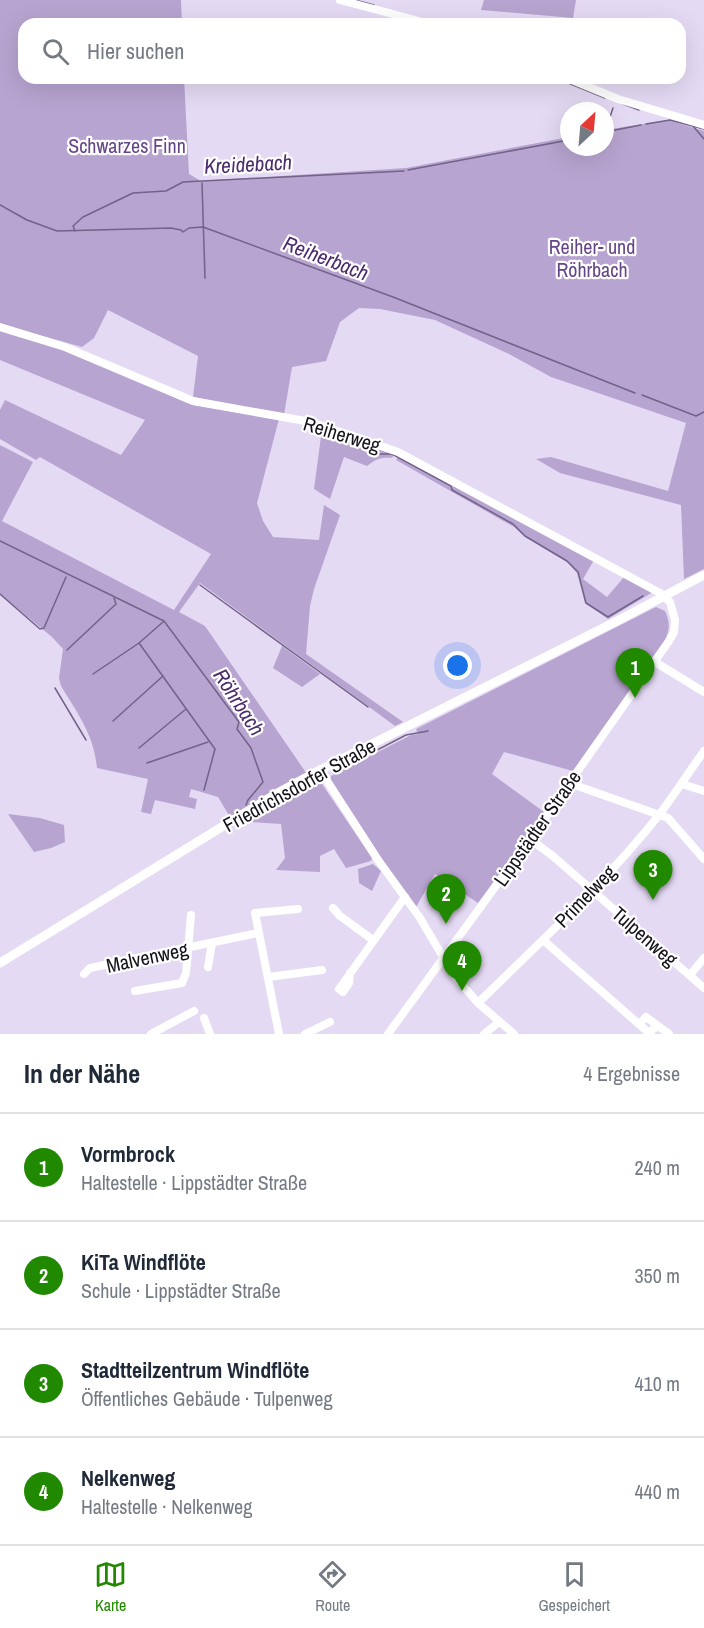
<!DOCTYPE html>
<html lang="de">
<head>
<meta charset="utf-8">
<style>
  body { margin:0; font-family:"Archivo Narrow",sans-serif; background:#f2f2f3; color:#1f2937 }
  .compass { position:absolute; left:560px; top:102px; width:54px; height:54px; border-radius:50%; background:#fff; box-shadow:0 6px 24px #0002; rotate:26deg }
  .you { position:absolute; left:458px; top:666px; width:21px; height:21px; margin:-15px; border:4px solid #fff; border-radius:50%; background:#1a73e8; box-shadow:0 0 0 9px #1a73e833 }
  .badge { display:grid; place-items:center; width:39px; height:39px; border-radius:50%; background:#218900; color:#fff; font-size:20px; font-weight:700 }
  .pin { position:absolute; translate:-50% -50px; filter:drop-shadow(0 2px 3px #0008) }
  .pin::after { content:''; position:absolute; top:32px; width:21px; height:18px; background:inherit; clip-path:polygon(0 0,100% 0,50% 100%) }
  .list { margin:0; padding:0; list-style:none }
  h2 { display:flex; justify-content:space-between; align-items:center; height:78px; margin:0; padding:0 24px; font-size:26px }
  h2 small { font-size:20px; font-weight:400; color:#747a83 }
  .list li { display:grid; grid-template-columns:39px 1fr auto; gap:18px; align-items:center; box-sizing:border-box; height:108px; padding:0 24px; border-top:2px solid #e0e1e3 }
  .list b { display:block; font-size:22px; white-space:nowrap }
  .list p { margin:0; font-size:20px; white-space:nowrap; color:#747a83 }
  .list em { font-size:20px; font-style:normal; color:#747a83 }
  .icon { flex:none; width:33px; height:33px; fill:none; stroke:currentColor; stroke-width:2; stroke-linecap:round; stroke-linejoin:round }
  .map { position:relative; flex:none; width:704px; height:1034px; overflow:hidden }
  .search { position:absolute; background:#fff; box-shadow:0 6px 24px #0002; left:18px; right:18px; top:18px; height:66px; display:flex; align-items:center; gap:15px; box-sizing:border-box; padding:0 21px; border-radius:18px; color:#747a83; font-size:22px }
  .sheet { height:510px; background:#fff }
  nav { display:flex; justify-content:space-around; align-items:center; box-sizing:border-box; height:84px; border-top:2px solid #e0e1e3; background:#fff; font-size:16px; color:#747a83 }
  nav a { display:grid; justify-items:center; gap:3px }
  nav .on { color:#218900 }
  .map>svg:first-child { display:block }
</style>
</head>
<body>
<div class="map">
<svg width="704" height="1034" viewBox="0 0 704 1034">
  <rect width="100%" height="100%" fill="#e5daf4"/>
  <g fill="#b7a4d0">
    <polygon points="0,0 181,0 182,24 24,24 24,78 184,78 189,174 201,181 406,168 569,137 569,147 605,147 605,130 668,120 704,131 704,569 684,579 681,505 560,473 536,459 551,457 668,491 686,423 551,377 509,354 435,320 380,309 359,308 340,322 326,361 292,367 284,415 193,397 198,356 108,310 94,338 82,347 0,324"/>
    <polygon points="484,0 576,0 573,18 481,10"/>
    <path d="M0 330 63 350 193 405 279 419 257 503 263 521 273 537 319 540 324 505 340 515 314 589 310 606 306 654 403 722 395 726 200 583 179 612 205 626 307 774 230 817 218 797 191 789 189 797 197 799 195 809 155 800 151 814 141 812 148 779 97 768C94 735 78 714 61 686L59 678 63 649 52 637 0 594V445L33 462 2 521 174 610 211 554 40 457 36 460 0 439V410L5 400 121 455 145 420 0 360Z"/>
    <path d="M322 429 395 453 392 458C381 457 376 459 367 466L344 457 330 499 314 489Z"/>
    <polygon points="399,455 594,560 583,579 607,597 624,577 653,592 608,619 585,603 577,573 567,562 525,537 514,527 396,460"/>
    <path d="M656 607 665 611C670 622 670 629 665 640L573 771 504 752 492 774 544 812 478 903 435 874 416 907 376 850 331 781V776L411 735 418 734 416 729Z"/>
    <polygon points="282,646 320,674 302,687 273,668"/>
    <polygon points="320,781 372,858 371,861 346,868 334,849 320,856 320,872 276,870 285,858 281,824 252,822 251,820"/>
    <polygon points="8,814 40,818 64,825 65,842 51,848 34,852"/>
    <polygon points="373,864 381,871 372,891 359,883 358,869"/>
  </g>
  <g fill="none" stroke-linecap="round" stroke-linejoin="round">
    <g stroke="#736289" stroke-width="1.5">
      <polyline points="355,0 374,5"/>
      <polyline points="431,20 444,24"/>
      <polyline points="556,78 605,98"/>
      <polyline points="623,104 639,110"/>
      <polyline points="646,124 670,120 704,129"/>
      <polyline points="693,126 704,139"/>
      <polyline points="605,132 641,125"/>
      <polyline points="605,132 613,108"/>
      <polyline points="408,170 569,140"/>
      <polyline points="202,183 205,278"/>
      <polyline points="0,205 27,220 57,231 171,228 181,230 183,232 189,228 203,227 393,297 635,393"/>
      <polyline points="75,231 73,226 83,217 133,193 166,191 183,182 404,171"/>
      <polyline points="642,395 696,416 704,412"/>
      <polyline points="356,442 377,454 392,454 451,486 452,490 513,524 525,536 567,561 578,572 586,603 608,617 643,596"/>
      <polyline points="0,541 164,621 239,722 237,729 251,748 263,782 248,800 246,805"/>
      <polyline points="200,585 368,707"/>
      <polyline points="0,594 40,629 44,628 66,577"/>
      <polyline points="139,643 215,749 204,790"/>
      <polyline points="67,650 116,604 114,598"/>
      <polyline points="93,674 139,643 163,622"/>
      <polyline points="55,688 86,740"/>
      <polyline points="113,721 163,676"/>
      <polyline points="139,748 186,709"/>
      <polyline points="147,763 208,742"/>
      <polyline points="333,773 406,735 428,731"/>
      <polyline points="253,815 318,780"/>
    </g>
    <g stroke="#fff" stroke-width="8">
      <polyline points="340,0 430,24"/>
      <polyline points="567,78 618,99 704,125"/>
      <polyline points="0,327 65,347 193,401 311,422 398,452 660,593 670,602 675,620 674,632 669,641 530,839 388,1034"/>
      <polyline points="655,662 704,692"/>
      <polyline points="320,770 378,860 420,918 453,974 478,1003 514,1034"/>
      <polyline points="569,783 668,818 704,859"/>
      <polyline points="682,784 704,791"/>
      <polyline points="530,839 554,857 704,988"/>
      <polyline points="333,908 340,916 373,940"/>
      <polyline points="543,940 649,1033 657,1026"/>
      <polyline points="208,967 212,943"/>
      <polyline points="350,973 349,983 343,992 339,989 405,897"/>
      <polyline points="84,974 90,968 258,933"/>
      <polyline points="690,975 704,958"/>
      <polyline points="268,977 322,970"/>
      <polyline points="135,991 182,983 186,973 191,915"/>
      <path d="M478 1003C540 942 605 883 659 815 675 794 689 772 704 751"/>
      <polyline points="204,1018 210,1034"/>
      <polyline points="639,1024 646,1017 669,1034"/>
      <polyline points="151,1034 194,1011"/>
      <polyline points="279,1034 255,913 298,909"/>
      <polyline points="305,1034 330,1022"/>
      <polyline points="484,1034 499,1022"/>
    </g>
    <polyline stroke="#fff" stroke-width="9" points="0,963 274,795 320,770 619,620 704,575"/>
  </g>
  <g text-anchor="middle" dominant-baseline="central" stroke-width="4.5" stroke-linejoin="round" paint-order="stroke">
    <g font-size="20" fill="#644587" stroke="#fff">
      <text x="127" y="145">Schwarzes Finn</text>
      <text x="592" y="246">Reiher- und<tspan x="592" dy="23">Röhrbach</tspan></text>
    </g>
    <g font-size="20" fill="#15111a" stroke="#fff">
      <text transform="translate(342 434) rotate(17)">Reiherweg</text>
      <text transform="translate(299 785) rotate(-29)">Friedrichsdorfer Straße</text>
      <text transform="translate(537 828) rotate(-55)">Lippstädter Straße</text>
      <text transform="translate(585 896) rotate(-46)">Primelweg</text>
      <text transform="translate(645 936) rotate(41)">Tulpenweg</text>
      <text transform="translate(147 957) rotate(-12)">Malvenweg</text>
    </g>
    <g font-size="21" font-style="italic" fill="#4b2b6c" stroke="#fff">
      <text transform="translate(248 164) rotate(-3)">Kreidebach</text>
      <text transform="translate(326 258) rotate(21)">Reiherbach</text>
      <text transform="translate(239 702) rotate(57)">Röhrbach</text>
    </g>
  </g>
</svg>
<svg class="compass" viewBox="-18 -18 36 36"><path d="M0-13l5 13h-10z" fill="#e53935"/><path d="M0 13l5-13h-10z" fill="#747a83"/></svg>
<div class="you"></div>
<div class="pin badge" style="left:635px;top:698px">1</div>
<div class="pin badge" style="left:446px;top:924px">2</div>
<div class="pin badge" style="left:653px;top:900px">3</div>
<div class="pin badge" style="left:462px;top:991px">4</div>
<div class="search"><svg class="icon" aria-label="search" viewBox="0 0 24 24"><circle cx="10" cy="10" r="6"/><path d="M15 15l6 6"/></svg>Hier suchen</div>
</div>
<section class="sheet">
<h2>In der Nähe<small>4 Ergebnisse</small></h2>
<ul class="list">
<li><span class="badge">1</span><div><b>Vormbrock</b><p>Haltestelle · Lippstädter Straße</p></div><em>240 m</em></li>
<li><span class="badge">2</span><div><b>KiTa Windflöte</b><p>Schule · Lippstädter Straße</p></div><em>350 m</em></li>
<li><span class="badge">3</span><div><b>Stadtteilzentrum Windflöte</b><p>Öffentliches Gebäude · Tulpenweg</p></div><em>410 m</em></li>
<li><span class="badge">4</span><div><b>Nelkenweg</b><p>Haltestelle · Nelkenweg</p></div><em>440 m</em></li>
</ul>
</section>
<nav>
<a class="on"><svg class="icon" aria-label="map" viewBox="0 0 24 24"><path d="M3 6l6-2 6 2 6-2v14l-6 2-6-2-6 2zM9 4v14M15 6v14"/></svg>Karte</a>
<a><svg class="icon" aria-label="directions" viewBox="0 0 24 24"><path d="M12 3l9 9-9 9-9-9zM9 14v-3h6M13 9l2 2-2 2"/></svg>Route</a>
<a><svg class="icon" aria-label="saved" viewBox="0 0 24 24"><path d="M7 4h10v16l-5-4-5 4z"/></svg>Gespeichert</a>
</nav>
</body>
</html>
